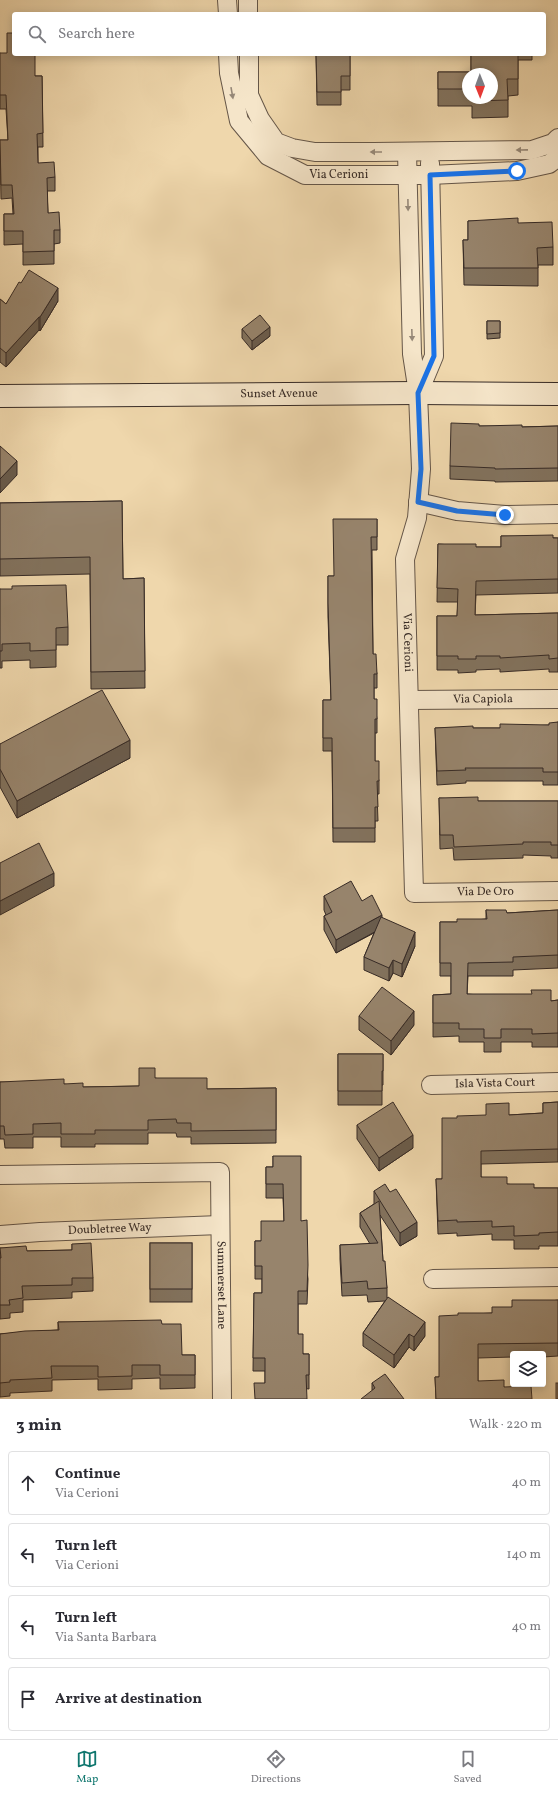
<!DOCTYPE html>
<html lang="en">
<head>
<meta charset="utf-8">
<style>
  body { margin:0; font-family:Vollkorn,serif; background:#f2f2f3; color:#2b2b33 }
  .controls { position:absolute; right:12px; bottom:12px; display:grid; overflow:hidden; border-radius:4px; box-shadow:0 2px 10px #0003 }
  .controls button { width:36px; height:36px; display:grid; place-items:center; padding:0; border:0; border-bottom:1px solid #e1e1e2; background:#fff; color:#2b2b33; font:20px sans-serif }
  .compass { position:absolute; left:462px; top:68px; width:36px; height:36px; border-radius:50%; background:#fff; box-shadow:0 2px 10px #0003; rotate:179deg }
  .stop { position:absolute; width:12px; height:12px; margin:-9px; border:3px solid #1a73e8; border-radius:50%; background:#fff }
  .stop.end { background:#1a73e8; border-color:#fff; box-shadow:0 1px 4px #0008 }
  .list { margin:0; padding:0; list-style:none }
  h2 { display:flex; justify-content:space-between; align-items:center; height:52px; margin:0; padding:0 16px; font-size:17px }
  h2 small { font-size:13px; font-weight:400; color:#7c7c81 }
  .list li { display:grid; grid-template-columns:26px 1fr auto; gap:12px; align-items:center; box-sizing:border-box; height:64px; margin:0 8px 8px; padding:0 8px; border:1px solid #e1e1e2; border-radius:4px }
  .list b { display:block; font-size:15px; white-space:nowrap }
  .list p { margin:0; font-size:13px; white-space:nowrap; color:#7c7c81 }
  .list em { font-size:13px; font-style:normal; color:#7c7c81 }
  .icon { flex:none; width:22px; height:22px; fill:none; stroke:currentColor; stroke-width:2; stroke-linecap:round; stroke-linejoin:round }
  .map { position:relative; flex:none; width:558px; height:1399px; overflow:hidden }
  .search { position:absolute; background:#fff; box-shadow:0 2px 10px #0003; left:12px; right:12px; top:12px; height:44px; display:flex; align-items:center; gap:10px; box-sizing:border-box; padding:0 14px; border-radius:4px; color:#7c7c81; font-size:15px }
  .sheet { height:340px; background:#fff }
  nav { display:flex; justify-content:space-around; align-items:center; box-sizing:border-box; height:56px; border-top:1px solid #e1e1e2; background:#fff; font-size:11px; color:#7c7c81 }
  nav a { display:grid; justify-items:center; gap:2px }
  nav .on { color:#0f766e }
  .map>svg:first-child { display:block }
</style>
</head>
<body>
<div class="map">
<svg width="558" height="1399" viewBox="0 0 558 1399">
  <rect width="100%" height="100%" fill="#efd7ac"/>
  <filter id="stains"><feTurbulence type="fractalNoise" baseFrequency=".005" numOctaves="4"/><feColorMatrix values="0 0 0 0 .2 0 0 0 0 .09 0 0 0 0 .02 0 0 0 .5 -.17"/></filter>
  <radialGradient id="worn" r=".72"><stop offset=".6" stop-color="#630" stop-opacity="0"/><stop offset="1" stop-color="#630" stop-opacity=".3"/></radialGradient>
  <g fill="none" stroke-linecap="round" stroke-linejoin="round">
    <defs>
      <g id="minor">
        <polyline points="227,0 228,14"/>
        <polyline points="248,0 248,14"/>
        <path id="s1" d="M228 54 229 73 239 121 268 156 305 175H430L517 171 549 164 558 157"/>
        <polyline points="249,54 249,95 260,119 276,142 292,148 315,152 374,152 532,150 553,143 558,138"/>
        <path id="s2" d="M407 152 412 354 418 393 421 469 417 518 405 559 414 893 558 891"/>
        <polyline points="419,392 434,356 430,163"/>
        <polyline points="418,502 457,511 505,515 558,514"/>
        <path id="s3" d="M409 700 558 699"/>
        <path id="s4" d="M431 1085 558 1082"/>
        <path id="s5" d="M0 1175 220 1172 222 1399"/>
        <path id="s6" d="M0 1235 40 1232 220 1225"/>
        <polyline points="433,1279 558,1277"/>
      </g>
      <g id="secondary">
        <path id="s7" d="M0 396 418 393 558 394"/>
      </g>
    </defs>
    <use href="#minor" stroke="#655648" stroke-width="20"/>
    <use href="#secondary" stroke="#372b26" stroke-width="24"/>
    <use href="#minor" stroke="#f5e5c9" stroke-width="18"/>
    <use href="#secondary" stroke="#f5e5c9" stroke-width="22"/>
  </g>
  <g fill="#82725d" stroke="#372b26" fill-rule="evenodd">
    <polygon points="0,53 35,76 42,76 43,147 38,147 38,163 55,177 55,191 47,191 48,213 60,230 60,243 54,244 54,264 23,265 23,244 4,245 4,214 13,214 12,198 1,199 0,140 8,140 6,109 0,109"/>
    <polygon points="316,54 350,54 350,90 341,90 341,105 317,105"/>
    <path d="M471 54H532V60H518V95L508 96V117L472 118V106H438V72H471ZM468 74 492 98H468Z"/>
    <polygon points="468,221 518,223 553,247 553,265 538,265 538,286 464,285 463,240 468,240"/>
    <polygon points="21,283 58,301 40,331 39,330 6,367 0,362 0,299 6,304"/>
    <polygon points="487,321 500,321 500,338 487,339"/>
    <polygon points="242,329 270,336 252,350 242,338"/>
    <polygon points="479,426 522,427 558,426 558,481 495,482 495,481 450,479 450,466"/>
    <polygon points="122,501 123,579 144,578 145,688 91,689 90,574 0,576 0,503"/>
    <polygon points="377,519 377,550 372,550 373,654 377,674 377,688 374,688 374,699 377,719 377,733 375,733 375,761 379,781 379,794 377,794 378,821 375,821 375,842 333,842 332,751 323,751 323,700 331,700 328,617 328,576 334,576"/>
    <polygon points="501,536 558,538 558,593 476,595 475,615 558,613 558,672 549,672 549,669 500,672 500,669 476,670 476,672 458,673 458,670 437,670 437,616 457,616 458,602 437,602 438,544 476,547 501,547"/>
    <polygon points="0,589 68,627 68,645 56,645 56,667 30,668 30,660 2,661 2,668 0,668"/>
    <polygon points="558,722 558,785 543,785 543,781 466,781 466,783 437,785 435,728 500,728 549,725"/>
    <polygon points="0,744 130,758 17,818 0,787"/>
    <polygon points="439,798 478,801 558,801 558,858 551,858 551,856 523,855 523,858 454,860 453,848 440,849"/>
    <polygon points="324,896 362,901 415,946 402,977 393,973 389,981 364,970 364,957 374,933 336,953 324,930 324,916 326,915 324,910"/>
    <polygon points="486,910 507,913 558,910 558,968 513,970 513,976 468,976 467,994 551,1001 558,1000 558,1047 532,1047 532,1042 501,1042 501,1052 484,1052 484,1042 459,1042 459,1036 433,1037 433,995 451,994 451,976 440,976 440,922 457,922 486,919"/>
    <polygon points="359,1016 414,1025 391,1055 359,1030"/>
    <polygon points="338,1054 383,1054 383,1085 382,1085 382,1105 338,1105"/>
    <polygon points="155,1078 207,1089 276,1088 276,1143 191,1144 191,1137 177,1137 176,1133 148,1133 148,1144 95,1144 95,1147 61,1147 61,1137 33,1137 33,1148 5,1148 4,1139 0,1139 0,1082 64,1084 83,1087 139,1086"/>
    <polygon points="558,1102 558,1162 481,1164 481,1177 507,1184 534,1188 558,1188 558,1246 539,1246 539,1249 514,1249 514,1240 492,1240 492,1234 457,1236 457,1233 438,1234 436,1179 442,1179 457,1118 509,1115 543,1113 543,1103"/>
    <polygon points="357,1125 413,1148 379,1171 357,1139"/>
    <polygon points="273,1156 301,1221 308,1279 307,1304 298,1304 298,1334 303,1354 309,1354 309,1389 265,1383 265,1371 253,1371 254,1293 262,1293 262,1279 255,1279 255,1241 261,1241 284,1221 283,1198 266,1198 266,1167 273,1167"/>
    <polygon points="374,1191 417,1236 400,1246 380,1215 383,1261 387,1288 387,1298 425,1336 414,1351 409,1347 394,1368 363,1346 363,1333 385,1301 368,1302 367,1295 342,1296 340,1259 340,1245 370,1244 360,1227 360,1213 374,1204"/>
    <rect x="150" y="1243" width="42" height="59"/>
    <polygon points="72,1244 93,1278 93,1291 72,1292 72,1298 23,1300 23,1312 10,1313 10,1318 0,1319 0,1248 27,1251 72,1250"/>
    <polygon points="558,1300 558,1356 543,1357 543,1354 513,1354 513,1357 478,1358 478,1381 504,1387 532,1399 436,1399 435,1377 439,1377 458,1315 492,1313 512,1307"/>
    <polygon points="58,1322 162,1324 182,1355 195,1355 195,1388 160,1389 160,1378 132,1379 132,1389 98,1390 98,1379 52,1380 52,1391 10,1393 10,1396 0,1397 0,1334 58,1330"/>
    <polygon points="372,1383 404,1399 372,1390"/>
  </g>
  <g fill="#6a5c4c" stroke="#372b26">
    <polygon points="58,288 58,301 40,331 40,317"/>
    <polygon points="39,317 39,330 6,367 6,353"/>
    <polygon points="270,327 270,336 252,350 252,341"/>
    <polygon points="17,461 17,475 0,493 0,479"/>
    <polygon points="130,740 130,758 17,818 17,801"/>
    <polygon points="54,873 54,886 0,915 0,901"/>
    <polygon points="382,915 382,928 336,953 336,940"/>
    <polygon points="415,932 415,946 402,977 402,964"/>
    <polygon points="393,960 393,973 389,981 389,968"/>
    <polygon points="414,1011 414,1025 391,1055 391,1041"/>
    <polygon points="413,1135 413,1148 379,1171 379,1158"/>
    <polygon points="417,1222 417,1236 400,1246 400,1233"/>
    <polygon points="425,1322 425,1336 414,1351 414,1337"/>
    <polygon points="409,1334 409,1347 394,1368 394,1355"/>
  </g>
  <g fill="#97846c" stroke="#372b26">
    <polygon points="7,33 14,33 14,54 35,54 35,76 42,76 43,133 37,134 38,163 54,162 55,177 47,178 48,213 59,212 60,230 54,230 54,251 23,252 23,231 4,231 4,214 14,214 12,185 1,185 0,140 8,140 6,95 0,95 0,53 7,53"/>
    <polygon points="316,54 350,54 350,76 341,76 341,92 317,92"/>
    <polygon points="471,54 518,54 518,79 507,79 508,100 472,101 472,98 492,98 492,74 468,74 468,89 438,89 438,72 471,72"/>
    <polygon points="518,218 518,223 552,222 553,247 537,248 538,268 464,268 463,240 468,240 468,221"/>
    <polygon points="29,270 58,288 40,317 39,317 6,353 0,348 0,299 6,304 19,282 21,283"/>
    <polygon points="260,315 270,327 252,341 242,329"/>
    <polygon points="487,321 500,321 500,333 487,334"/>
    <polygon points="451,423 479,424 479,426 522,425 522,427 558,426 558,468 495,469 495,468 450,466"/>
    <polygon points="0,446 17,461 0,479"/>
    <polygon points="122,501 123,579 144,578 145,671 91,672 90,557 0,559 0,503"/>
    <polygon points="333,519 377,519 377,537 371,537 373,654 376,654 377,674 374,674 374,699 377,699 377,719 375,719 375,761 379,761 379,781 377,781 378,807 375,807 375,828 333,828 332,738 323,738 323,700 331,700 328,603 328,576 334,576"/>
    <polygon points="553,535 553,538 558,538 558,579 476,581 475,615 558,613 558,658 549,659 549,655 500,658 500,656 476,656 476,659 458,659 458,656 437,656 437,616 457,616 458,589 437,588 438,544 476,544 476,547 501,547 501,536"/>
    <polygon points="66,585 68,627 56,628 56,650 30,651 30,643 2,644 2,651 0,651 0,589 12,589 12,586"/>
    <polygon points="102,690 130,740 17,801 0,769 0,744"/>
    <polygon points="558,722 558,772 543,772 543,768 465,768 466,770 437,771 435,728 473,726 473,728 500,728 500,724 549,725 549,723"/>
    <polygon points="478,797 478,801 558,801 558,845 551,845 551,842 523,842 523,844 454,847 453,835 440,835 439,798"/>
    <polygon points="39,843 54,873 0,901 0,863"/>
    <polygon points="351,881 362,901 372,895 382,915 336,940 324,916 332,912 324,896"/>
    <polygon points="486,910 506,910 507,913 558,910 558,955 513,957 513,962 468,963 467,994 532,994 531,990 551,990 551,1001 558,1000 558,1033 532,1034 532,1029 501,1029 501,1038 484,1038 484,1029 459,1029 459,1023 433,1023 433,995 451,994 451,963 440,963 440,922 457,922 457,919 487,919"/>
    <polygon points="381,917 415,932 402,964 393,960 389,968 364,957"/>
    <polygon points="382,987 414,1011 391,1041 359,1016"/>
    <polygon points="338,1054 383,1054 383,1071 382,1071 382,1091 338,1091"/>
    <polygon points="139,1068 155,1068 155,1078 207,1078 207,1089 276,1088 276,1130 191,1131 191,1123 177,1123 176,1119 148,1120 148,1130 95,1130 95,1134 61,1134 61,1123 33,1124 33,1134 5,1135 4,1126 0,1126 0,1082 64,1079 64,1084 83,1083 83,1087 139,1086"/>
    <polygon points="393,1102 413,1135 379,1158 357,1125"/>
    <polygon points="558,1102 558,1149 481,1151 481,1177 507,1177 507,1184 534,1184 534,1188 558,1188 558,1232 539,1233 539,1235 514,1236 514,1226 492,1227 492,1221 457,1222 457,1220 438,1221 436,1179 442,1179 442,1118 457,1118 457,1116 486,1115 486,1104 509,1103 509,1115 543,1113 543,1103"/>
    <polygon points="273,1156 301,1156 301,1221 307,1220 308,1265 307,1291 298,1291 298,1334 303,1334 303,1354 309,1354 309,1375 306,1375 307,1399 255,1399 254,1383 265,1383 265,1358 253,1358 254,1293 262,1293 262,1266 255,1266 255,1241 261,1241 261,1221 284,1221 283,1184 266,1184 266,1167 273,1167"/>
    <polygon points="385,1184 390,1192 396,1189 417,1222 400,1233 374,1191"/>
    <polygon points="379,1201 383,1261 385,1261 387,1288 368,1289 367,1281 342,1283 340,1245 378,1243 360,1213"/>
    <polygon points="91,1243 93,1278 72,1278 72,1285 22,1286 23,1298 9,1300 10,1305 0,1305 0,1258 1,1258 0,1248 26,1246 27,1251 72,1250 72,1244"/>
    <rect x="150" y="1243" width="42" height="46"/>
    <polygon points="388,1297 425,1322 414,1337 409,1334 394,1355 363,1333"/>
    <polygon points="512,1300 558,1300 558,1343 478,1344 478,1381 504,1380 504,1387 531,1386 532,1399 436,1399 435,1377 439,1377 439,1316 458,1315 458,1313 492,1313 492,1307 512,1307"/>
    <polygon points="161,1320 162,1324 181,1324 182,1355 195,1355 195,1375 160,1375 160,1365 132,1365 132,1376 98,1377 98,1366 51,1366 52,1378 10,1380 10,1382 0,1383 0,1334 25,1331 59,1330 58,1322"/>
    <polygon points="385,1374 404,1399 361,1399 375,1388 372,1383"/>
    <rect x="556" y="1383" width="2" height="16"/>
  </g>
  <defs><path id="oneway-solid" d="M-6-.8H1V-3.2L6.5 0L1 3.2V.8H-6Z"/></defs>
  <g fill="#968878">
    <use href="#oneway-solid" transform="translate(232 93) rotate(80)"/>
    <use href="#oneway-solid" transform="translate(522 150) rotate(179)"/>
    <use href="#oneway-solid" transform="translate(376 152) rotate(180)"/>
    <use href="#oneway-solid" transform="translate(408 205) rotate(89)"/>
    <use href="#oneway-solid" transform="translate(412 335) rotate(88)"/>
  </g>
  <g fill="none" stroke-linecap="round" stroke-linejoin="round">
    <polyline stroke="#1a73e8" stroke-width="5" points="505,515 457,511 418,502 421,469 418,393 434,356 430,175 517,171"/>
  </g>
  <g text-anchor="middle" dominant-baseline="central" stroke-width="4" stroke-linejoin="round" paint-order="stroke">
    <g font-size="12" fill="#372b26" stroke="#f5e5c9">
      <text stroke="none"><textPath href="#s1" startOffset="189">Via Cerioni</textPath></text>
      <text stroke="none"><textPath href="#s7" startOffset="279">Sunset Avenue</textPath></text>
      <text stroke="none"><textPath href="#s2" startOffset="493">Via Cerioni</textPath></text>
      <text stroke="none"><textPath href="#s3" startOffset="74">Via Capiola</textPath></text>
      <text stroke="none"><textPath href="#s2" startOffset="815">Via De Oro</textPath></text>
      <text stroke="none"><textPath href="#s4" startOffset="64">Isla Vista Court</textPath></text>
      <text stroke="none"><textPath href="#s6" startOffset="110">Doubletree Way</textPath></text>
      <text stroke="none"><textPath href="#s5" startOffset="333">Summerset Lane</textPath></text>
    </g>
  </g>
  <rect width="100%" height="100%" filter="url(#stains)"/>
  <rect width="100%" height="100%" fill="url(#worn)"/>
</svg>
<div class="controls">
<button><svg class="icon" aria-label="layers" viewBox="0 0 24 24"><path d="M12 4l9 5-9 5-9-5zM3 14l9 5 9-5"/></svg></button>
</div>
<svg class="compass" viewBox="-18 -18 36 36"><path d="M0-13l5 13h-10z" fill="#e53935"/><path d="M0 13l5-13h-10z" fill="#7c7c81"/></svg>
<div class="stop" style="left:517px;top:171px"></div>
<div class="stop end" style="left:505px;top:515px"></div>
<div class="search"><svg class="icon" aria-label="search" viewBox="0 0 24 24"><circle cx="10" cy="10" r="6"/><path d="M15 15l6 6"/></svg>Search here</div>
</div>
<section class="sheet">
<h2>3 min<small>Walk · 220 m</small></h2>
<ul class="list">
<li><svg class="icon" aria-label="ahead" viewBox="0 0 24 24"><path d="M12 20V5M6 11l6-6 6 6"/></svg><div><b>Continue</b><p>Via Cerioni</p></div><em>40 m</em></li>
<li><svg class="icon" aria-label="left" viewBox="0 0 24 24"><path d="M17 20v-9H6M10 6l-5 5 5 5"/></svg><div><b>Turn left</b><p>Via Cerioni</p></div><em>140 m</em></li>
<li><svg class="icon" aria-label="left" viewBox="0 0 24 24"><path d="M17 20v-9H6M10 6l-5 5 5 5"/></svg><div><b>Turn left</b><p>Via Santa Barbara</p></div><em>40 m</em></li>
<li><svg class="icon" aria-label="arrive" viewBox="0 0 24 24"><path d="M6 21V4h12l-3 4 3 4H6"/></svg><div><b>Arrive at destination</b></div></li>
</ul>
</section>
<nav>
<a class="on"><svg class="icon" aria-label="map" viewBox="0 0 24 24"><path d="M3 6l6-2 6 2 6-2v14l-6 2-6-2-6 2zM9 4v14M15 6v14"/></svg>Map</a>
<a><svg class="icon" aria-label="directions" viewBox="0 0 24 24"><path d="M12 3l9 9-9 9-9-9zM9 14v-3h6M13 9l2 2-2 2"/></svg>Directions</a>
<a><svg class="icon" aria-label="saved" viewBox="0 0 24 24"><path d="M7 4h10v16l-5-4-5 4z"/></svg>Saved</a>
</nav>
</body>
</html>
